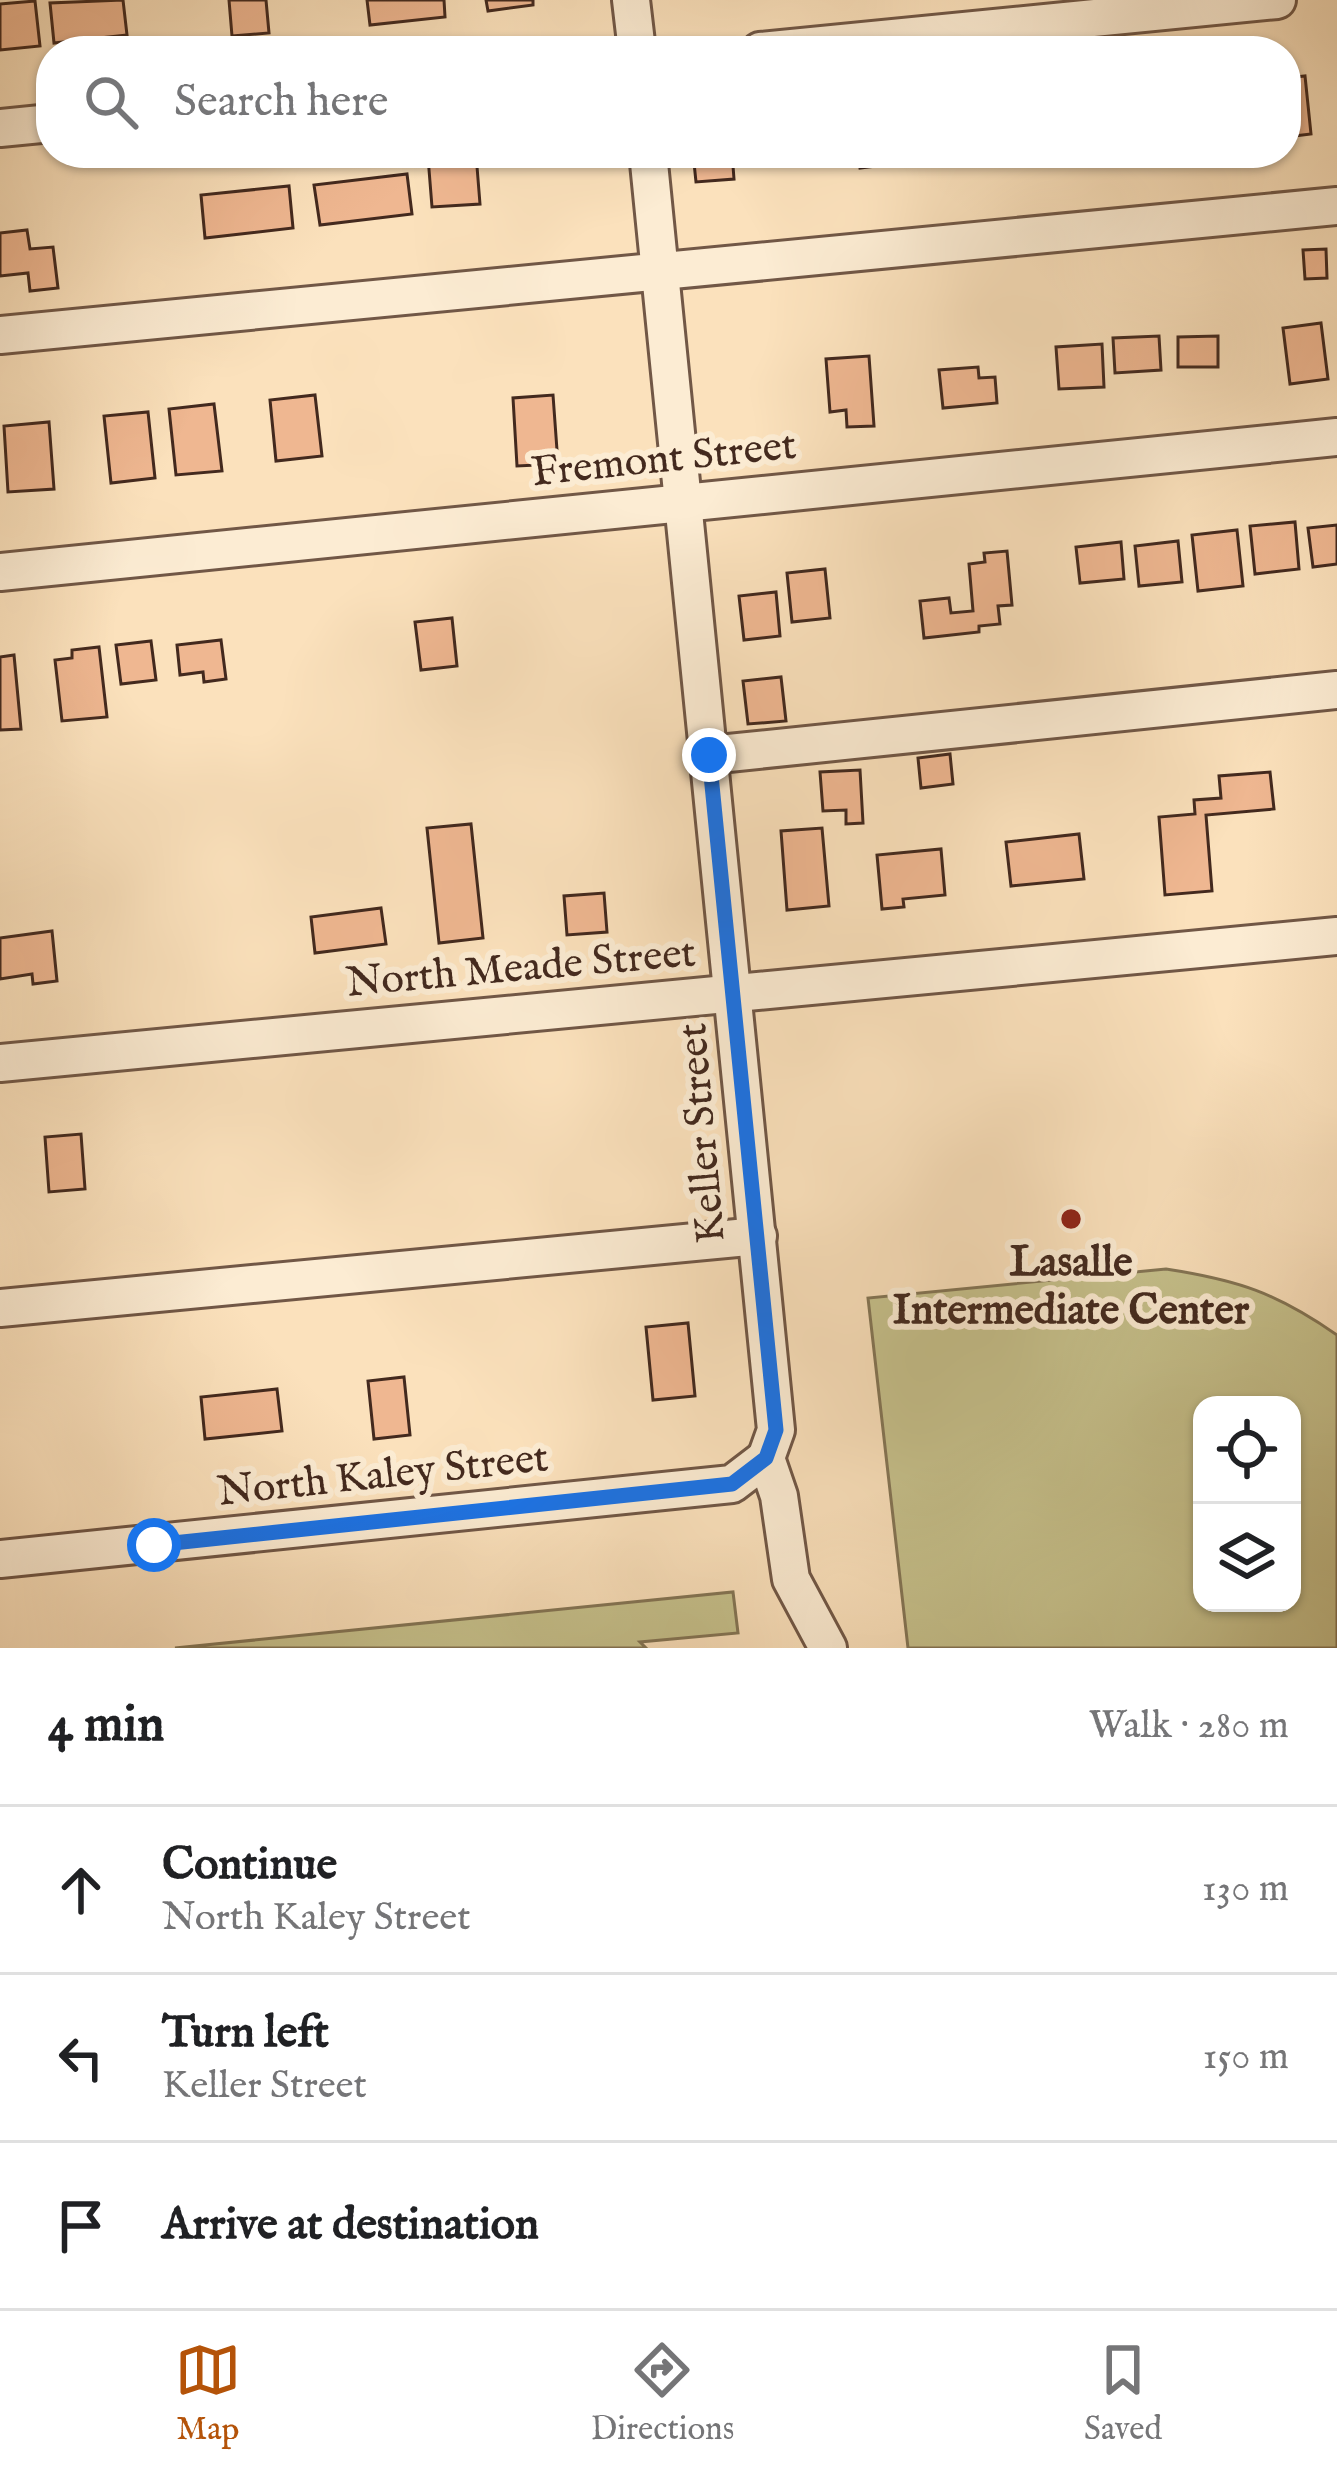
<!DOCTYPE html>
<html lang="en">
<head>
<meta charset="utf-8">
<style>
  body { margin:0; font-family:"IM FELL English",serif; background:#f2f2f2; color:#202124 }
  .controls { position:absolute; right:36px; bottom:36px; display:grid; overflow:hidden; border-radius:24px; box-shadow:0 3px 9px #0004 }
  .controls button { width:108px; height:108px; display:grid; place-items:center; padding:0; border:0; border-bottom:3px solid #e0e0e0; background:#fff; color:#202124; font:60px sans-serif }
  .stop { position:absolute; width:36px; height:36px; margin:-27px; border:9px solid #1a73e8; border-radius:50%; background:#fff }
  .stop.end { background:#1a73e8; border-color:#fff; box-shadow:0 3px 12px #0008 }
  .list { margin:0; padding:0; list-style:none }
  h2 { display:flex; justify-content:space-between; align-items:center; height:156px; margin:0; padding:0 48px; font-size:51px }
  h2 small { font-size:39px; font-weight:400; color:#757577 }
  .list li { display:grid; grid-template-columns:78px 1fr auto; gap:36px; align-items:center; box-sizing:border-box; height:168px; padding:0 48px; border-top:3px solid #e0e0e0 }
  .list b { display:block; font-size:45px; white-space:nowrap }
  .list p { margin:0; font-size:39px; white-space:nowrap; color:#757577 }
  .list em { font-size:39px; font-style:normal; color:#757577 }
  .icon { flex:none; width:66px; height:66px; fill:none; stroke:currentColor; stroke-width:2; stroke-linecap:round; stroke-linejoin:round }
  .map { position:relative; flex:none; width:1337px; height:1648px; overflow:hidden }
  .search { position:absolute; background:#fff; box-shadow:0 3px 9px #0004; left:36px; right:36px; top:36px; height:132px; display:flex; align-items:center; gap:30px; box-sizing:border-box; padding:0 42px; border-radius:48px; color:#757577; font-size:45px }
  .sheet { height:660px; background:#fff }
  nav { display:flex; justify-content:space-around; align-items:center; box-sizing:border-box; height:168px; border-top:3px solid #e0e0e0; background:#fff; font-size:33px; color:#757577 }
  nav a { display:grid; justify-items:center; gap:6px }
  nav .on { color:#b45309 }
  .map>svg:first-child { display:block }
</style>
</head>
<body>
<div class="map">
<svg width="1337" height="1648" viewBox="0 0 1337 1648">
  <rect width="100%" height="100%" fill="#fbe1bc"/>
  <filter id="stains"><feTurbulence type="fractalNoise" baseFrequency=".00167" numOctaves="4"/><feColorMatrix values="0 0 0 0 .2 0 0 0 0 .09 0 0 0 0 .02 0 0 0 .5 -.17"/></filter>
  <radialGradient id="worn" r=".72"><stop offset=".6" stop-color="#630" stop-opacity="0"/><stop offset="1" stop-color="#630" stop-opacity=".3"/></radialGradient>
  <g fill="#c6c18c" stroke="#847555" stroke-width="3" fill-rule="evenodd">
    <path d="M1166 1269C1238 1280 1277 1293 1337 1335V1648H908L868 1298ZM1202 1405H1292V1603H1202Z"/>
    <polygon points="733,1592 738,1633 640,1642 646,1648 175,1648"/>
  </g>
  <g fill="#efb791" stroke="#43291e" stroke-width="3">
    <polygon points="123,0 127,35 54,43 50,3"/>
    <polygon points="229,0 266,0 269,33 232,36"/>
    <polygon points="367,0 444,0 445,17 370,25"/>
    <polygon points="486,0 533,0 533,5 488,11"/>
    <polygon points="35,1 40,46 0,50 0,4"/>
    <polygon points="1305,76 1311,134 1286,137 1286,78"/>
    <polygon points="693,153 732,153 734,179 696,182"/>
    <polygon points="858,153 899,153 900,163 860,168"/>
    <polygon points="925,153 955,153 955,159 926,163"/>
    <polygon points="476,154 480,204 432,207 428,157"/>
    <polygon points="407,174 412,214 320,225 314,185"/>
    <polygon points="289,186 293,228 205,238 201,195"/>
    <polygon points="27,230 30,249 53,247 58,288 30,291 28,273 0,276 0,233"/>
    <polygon points="1326,249 1327,278 1305,279 1303,250"/>
    <polygon points="1321,323 1328,379 1290,384 1283,328"/>
    <polygon points="1159,336 1161,370 1115,373 1113,338"/>
    <polygon points="1218,336 1218,367 1178,367 1178,337"/>
    <polygon points="1102,344 1104,387 1059,389 1056,347"/>
    <polygon points="869,356 874,426 847,427 846,410 830,412 826,359"/>
    <polygon points="978,367 979,378 995,377 997,403 943,408 939,370"/>
    <polygon points="315,395 322,456 276,461 270,400"/>
    <polygon points="553,395 558,464 517,466 513,398"/>
    <polygon points="214,404 222,471 176,475 169,409"/>
    <polygon points="148,412 155,478 111,483 104,416"/>
    <polygon points="49,422 54,489 8,492 4,426"/>
    <polygon points="1295,522 1299,569 1255,574 1250,526"/>
    <polygon points="1337,525 1337,564 1313,567 1308,528"/>
    <polygon points="1237,530 1243,586 1198,591 1192,535"/>
    <polygon points="1178,541 1182,582 1139,586 1135,546"/>
    <polygon points="1121,542 1124,579 1080,583 1076,547"/>
    <polygon points="1007,551 1012,605 998,606 1000,624 979,626 979,632 924,638 920,601 949,598 951,613 973,611 969,564 985,562 984,553"/>
    <polygon points="825,569 830,618 792,622 787,573"/>
    <polygon points="776,592 780,636 744,640 739,596"/>
    <polygon points="452,618 457,666 421,670 415,622"/>
    <polygon points="221,640 226,679 204,682 203,672 180,675 177,645"/>
    <polygon points="151,641 156,680 121,684 116,645"/>
    <polygon points="99,647 107,717 62,721 55,660 72,658 72,650"/>
    <polygon points="14,655 21,729 0,730 0,657"/>
    <polygon points="781,677 786,721 748,724 743,681"/>
    <polygon points="950,754 953,784 921,788 918,758"/>
    <polygon points="860,770 863,823 846,824 846,810 823,811 820,772"/>
    <polygon points="1270,772 1274,809 1206,815 1212,891 1165,895 1159,817 1195,814 1194,800 1221,798 1219,776"/>
    <polygon points="471,824 483,938 439,943 427,828"/>
    <polygon points="822,828 829,906 787,910 781,831"/>
    <polygon points="1079,834 1084,879 1011,886 1006,842"/>
    <polygon points="941,849 945,895 903,899 904,907 882,909 877,855"/>
    <polygon points="604,893 607,932 567,935 564,896"/>
    <polygon points="381,908 386,944 315,953 311,917"/>
    <polygon points="52,931 57,981 33,984 32,974 0,979 0,938"/>
    <polygon points="81,1134 85,1189 49,1192 45,1137"/>
    <polygon points="688,1323 695,1396 653,1400 646,1327"/>
    <polygon points="404,1377 410,1435 374,1439 368,1381"/>
    <polygon points="277,1389 282,1431 205,1439 201,1397"/>
  </g>
  <g fill="none" stroke-linecap="round" stroke-linejoin="round">
    <defs>
      <g id="minor">
        <polyline points="631,0 637,51"/>
        <polyline points="760,51 1277,0"/>
        <polyline points="0,128 51,123"/>
        <polyline points="648,153 776,1430 766,1458"/>
        <polyline points="0,335 1337,206"/>
        <polyline points="0,572 1337,437"/>
        <polyline points="709,755 1337,690"/>
        <polyline points="0,1063 1337,936"/>
        <polyline points="0,1308 758,1236"/>
        <polyline points="766,1458 779,1496 791,1579 828,1648"/>
        <polyline points="0,1559 732,1484 766,1458"/>
      </g>
    </defs>
    <use href="#minor" stroke="#715746" stroke-width="42"/>
    <use href="#minor" stroke="#fcecd3" stroke-width="36"/>
  </g>
  <g fill="none" stroke-linecap="round" stroke-linejoin="round">
    <polyline stroke="#1a73e8" stroke-width="15" points="154,1545 732,1484 766,1458 776,1430 709,755"/>
  </g>
  <circle fill="#8f2418" stroke="#fcecd3" stroke-width="4.5" cx="1071" cy="1219" r="12"/>
  <g text-anchor="middle" dominant-baseline="central" stroke-width="12" stroke-linejoin="round" paint-order="stroke">
    <g font-size="42" fill="#43291e" stroke="#fcecd3">
      <text transform="translate(664 460) rotate(-6)">Fremont Street</text>
      <text transform="translate(521 969) rotate(-5)">North Meade Street</text>
      <text transform="translate(703 1133) rotate(-95)">Keller Street</text>
      <text transform="translate(383 1476) rotate(-6)">North Kaley Street</text>
    </g>
    <g font-size="42" font-weight="bold" fill="#43291e" stroke="#fcecd3">
      <text x="1071" y="1263">Lasalle<tspan x="1071" dy="48">Intermediate Center</tspan></text>
    </g>
  </g>
  <rect width="100%" height="100%" filter="url(#stains)"/>
  <rect width="100%" height="100%" fill="url(#worn)"/>
</svg>
<div class="controls">
<button><svg class="icon" aria-label="locate" viewBox="0 0 24 24"><circle cx="12" cy="12" r="6"/><path d="M12 2v4M12 18v4M2 12h4M18 12h4"/></svg></button>
<button><svg class="icon" aria-label="layers" viewBox="0 0 24 24"><path d="M12 4l9 5-9 5-9-5zM3 14l9 5 9-5"/></svg></button>
</div>
<div class="stop" style="left:154px;top:1545px"></div>
<div class="stop end" style="left:709px;top:755px"></div>
<div class="search"><svg class="icon" aria-label="search" viewBox="0 0 24 24"><circle cx="10" cy="10" r="6"/><path d="M15 15l6 6"/></svg>Search here</div>
</div>
<section class="sheet">
<h2>4 min<small>Walk · 280 m</small></h2>
<ul class="list">
<li><svg class="icon" aria-label="ahead" viewBox="0 0 24 24"><path d="M12 20V5M6 11l6-6 6 6"/></svg><div><b>Continue</b><p>North Kaley Street</p></div><em>130 m</em></li>
<li><svg class="icon" aria-label="left" viewBox="0 0 24 24"><path d="M17 20v-9H6M10 6l-5 5 5 5"/></svg><div><b>Turn left</b><p>Keller Street</p></div><em>150 m</em></li>
<li><svg class="icon" aria-label="arrive" viewBox="0 0 24 24"><path d="M6 21V4h12l-3 4 3 4H6"/></svg><div><b>Arrive at destination</b></div></li>
</ul>
</section>
<nav>
<a class="on"><svg class="icon" aria-label="map" viewBox="0 0 24 24"><path d="M3 6l6-2 6 2 6-2v14l-6 2-6-2-6 2zM9 4v14M15 6v14"/></svg>Map</a>
<a><svg class="icon" aria-label="directions" viewBox="0 0 24 24"><path d="M12 3l9 9-9 9-9-9zM9 14v-3h6M13 9l2 2-2 2"/></svg>Directions</a>
<a><svg class="icon" aria-label="saved" viewBox="0 0 24 24"><path d="M7 4h10v16l-5-4-5 4z"/></svg>Saved</a>
</nav>
</body>
</html>
